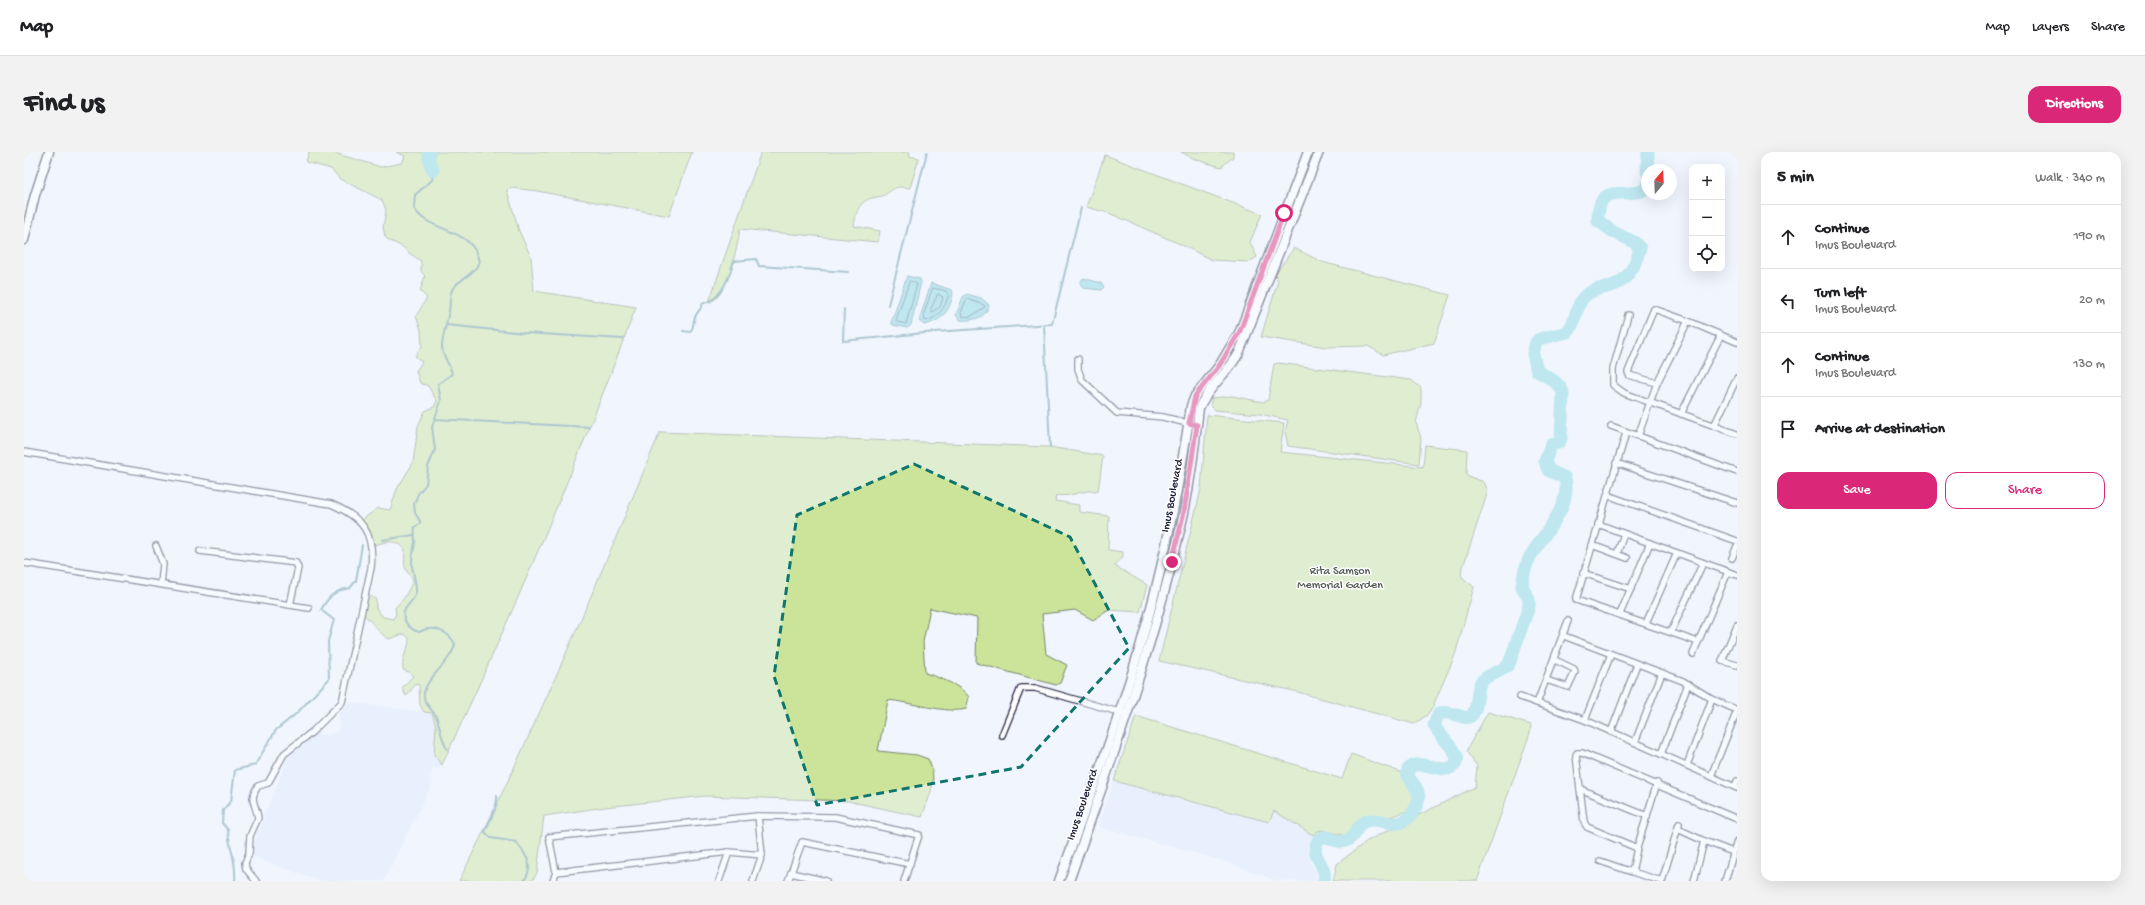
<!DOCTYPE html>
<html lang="en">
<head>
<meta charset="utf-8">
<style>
  body { margin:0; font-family:"Gochi Hand",sans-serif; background:#f2f2f2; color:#202124 }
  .controls { position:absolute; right:12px; top:12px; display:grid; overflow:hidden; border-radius:8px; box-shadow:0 4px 16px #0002 }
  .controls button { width:36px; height:36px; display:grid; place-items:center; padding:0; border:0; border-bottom:1px solid #e0e0e0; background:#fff; color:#202124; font:20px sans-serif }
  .compass { position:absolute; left:1617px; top:12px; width:36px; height:36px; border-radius:50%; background:#fff; box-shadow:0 4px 16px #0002; rotate:19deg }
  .stop { position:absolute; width:12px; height:12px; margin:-9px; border:3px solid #db2777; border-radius:50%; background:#fff }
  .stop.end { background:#db2777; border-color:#fff; box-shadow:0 1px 4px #0008 }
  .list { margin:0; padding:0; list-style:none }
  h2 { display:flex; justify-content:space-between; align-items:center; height:52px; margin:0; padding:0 16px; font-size:17px }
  h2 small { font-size:13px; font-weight:400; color:#757577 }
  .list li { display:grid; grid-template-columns:26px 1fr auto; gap:12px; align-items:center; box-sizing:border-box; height:64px; padding:0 16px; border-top:1px solid #e0e0e0 }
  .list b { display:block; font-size:15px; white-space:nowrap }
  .list p { margin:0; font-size:13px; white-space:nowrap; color:#757577 }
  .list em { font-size:13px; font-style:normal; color:#757577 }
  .actions { display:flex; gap:8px; padding:12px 16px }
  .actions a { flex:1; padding:9px 0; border:1px solid #db2777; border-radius:12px; text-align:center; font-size:14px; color:#db2777 }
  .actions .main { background:#db2777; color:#fff }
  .icon { flex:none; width:22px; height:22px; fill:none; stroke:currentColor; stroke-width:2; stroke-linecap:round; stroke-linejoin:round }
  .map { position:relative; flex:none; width:1713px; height:729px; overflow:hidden; border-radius:12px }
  header { display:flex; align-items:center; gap:24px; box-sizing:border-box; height:56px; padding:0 20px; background:#fff; border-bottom:1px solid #e0e0e0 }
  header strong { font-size:19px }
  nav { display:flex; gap:22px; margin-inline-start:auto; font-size:14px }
  .intro { display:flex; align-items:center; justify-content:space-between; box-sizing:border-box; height:96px; padding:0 24px }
  h1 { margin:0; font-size:28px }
  .button { padding:10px 18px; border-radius:12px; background:#db2777; color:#fff; font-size:14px; font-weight:700 }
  main { display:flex; gap:24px; padding:0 24px }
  aside { flex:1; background:#fff; border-radius:12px; box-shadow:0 4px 16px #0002 }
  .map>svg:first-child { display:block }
</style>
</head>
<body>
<header>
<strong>Map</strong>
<nav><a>Map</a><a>Layers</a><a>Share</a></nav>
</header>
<div class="intro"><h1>Find us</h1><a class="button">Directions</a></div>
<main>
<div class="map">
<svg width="1713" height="729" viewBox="0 0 1713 729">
  <rect width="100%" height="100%" fill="#f1f5fe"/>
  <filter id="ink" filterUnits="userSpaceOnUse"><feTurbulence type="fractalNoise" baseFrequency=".025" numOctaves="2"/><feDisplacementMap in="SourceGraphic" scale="8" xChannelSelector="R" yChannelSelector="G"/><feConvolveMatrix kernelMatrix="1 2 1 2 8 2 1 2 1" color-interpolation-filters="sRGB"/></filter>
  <g filter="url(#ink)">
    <g fill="#e0e9fd">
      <polygon points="325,550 408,561 412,574 410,603 418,613 416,616 410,616 406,625 405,628 408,632 360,729 296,729 228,705 233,682 264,605 293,580 297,584 314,579 316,573 314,562"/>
      <polygon points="1090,629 1245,670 1249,659 1257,662 1289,683 1284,699 1286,710 1292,719 1293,729 1253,729 1199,709 1074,675"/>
    </g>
    <g fill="#cbe49a" stroke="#76836a">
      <path d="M285 0H307L357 15 378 11 381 4 372 0H668L645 64 513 39 489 36 483 38 495 79 507 105 510 139 612 155C554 311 488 463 418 613L410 603 412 574 408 561 400 560 396 553 395 533 392 532 382 544 378 536 389 524 385 520 379 518C377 501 386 498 385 486L380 482 365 487C354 481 349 470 339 462L344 443 352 447V456L359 465 369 467 372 462 371 456 381 445 389 429C388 423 382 421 381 415 380 410 381 403 381 397 371 387 363 389 351 393L346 379 338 368 354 356 366 358 373 337 389 311 394 274 401 259 410 255 413 249 404 234 396 231 392 219 398 210 391 204 398 194 397 178 392 164 403 146 396 139 401 124 397 119V109L385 101 379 95 364 88 361 84 359 75 362 58 358 48 316 27 307 17 282 10Z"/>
      <path d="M737 0H886L885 4 895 6 886 36C867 33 873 37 858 44 855 45 851 45 848 46 834 50 832 61 830 74L856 79 854 90 716 77C714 92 703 148 685 150Z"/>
      <polygon points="1157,0 1209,0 1209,5 1197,15 1173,8"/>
      <polygon points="1081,3 1238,62 1226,90 1233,105 1225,110 1188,108 1156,92 1085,61 1062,55"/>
      <polygon points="1270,96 1298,110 1426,143 1410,191 1359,203 1344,194 1302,195 1237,185 1254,129 1251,122"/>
      <polygon points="1254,211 1387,228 1397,236 1397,251 1392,271 1397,286 1395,312 1264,294 1261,280 1264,268 1236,262 1191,258 1186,253 1188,246 1208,244 1239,250 1244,248 1250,212"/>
      <polygon points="1183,263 1260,271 1256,300 1399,315 1401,293 1443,298 1442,322 1446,325 1460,330 1464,339 1437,421 1438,425 1450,435 1431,503 1409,554 1403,563 1390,572 1270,539 1135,509 1177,337"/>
      <path d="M636 280 1026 295 1079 304 1074 339C1056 337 1049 346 1032 343L1031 349 1055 353V360L1085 364 1084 398 1099 400C1100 409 1094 408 1091 414L1123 433 1116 460 1085 458 1069 468 1051 458 1018 462 1022 502 1043 513 1036 531 1032 533 952 511 953 466 906 456 899 490 901 521C916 526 935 532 945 545L942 557C925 562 884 550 864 548L854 599 893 603 904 607C915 629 905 644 898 665L824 649 681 644 581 655 520 664 513 721 508 729H435C509 583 573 432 636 280Z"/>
      <polygon points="1464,560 1507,573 1506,581 1453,729 1309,729 1313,712 1343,689 1451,635 1453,614 1442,599"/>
      <polygon points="1112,564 1318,627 1327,602 1379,621 1391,638 1389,654 1383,659 1363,666 1343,664 1333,672 1326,685 1298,678 1294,679 1289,683 1250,659 1245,670 1090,629"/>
    </g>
    <g fill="#83d4dd" stroke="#5c8d9c">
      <polygon points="883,124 896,127 897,130 887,173 883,176 869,173 867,171"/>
      <polygon points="1059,126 1077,131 1080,135 1077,138 1059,136 1056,131"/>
      <path d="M907 131 928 138C930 142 928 145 927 150 922 164 914 170 900 173L895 169Z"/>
      <path d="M943 142 957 146 965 153C962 167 947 169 936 168L932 163 939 145Z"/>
    </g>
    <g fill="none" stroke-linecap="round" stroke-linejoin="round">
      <g stroke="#49697c" stroke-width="1">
        <polygon points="887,129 893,132 882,172 873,170 872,168 885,130"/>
        <path d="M909 136 922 139 925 143C920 156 916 166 901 169L900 162Z"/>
        <polygon points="914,142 919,145 916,155 908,160 907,158"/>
        <polygon points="943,147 960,153 961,155 946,165 938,164 937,161"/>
      </g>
      <g stroke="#5c8d9c" stroke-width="2">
        <path d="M409 19 408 28 391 43 390 56C403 81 449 74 455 110 451 122 437 126 429 136 424 144 427 151 425 159 423 170 419 182 418 193 417 204 426 211 428 222L414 232 417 249 408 275 411 298 404 315 402 332 394 342 390 352 391 361 396 369V372L391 375C390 380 391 385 391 390 390 399 387 406 388 415 390 423 392 431 392 439 392 450 377 454 380 466 382 474 388 478 395 480 408 473 424 478 431 492 427 512 397 528 400 546 401 553 409 558 412 564 417 575 416 587 424 598"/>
        <polyline points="864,153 903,0"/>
        <polyline points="820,157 819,189 911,180 1028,172 1057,56"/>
        <polyline points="422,173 500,181 599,187"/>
        <polyline points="1020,173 1026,295"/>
        <path d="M659 179 666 180C671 175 668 168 672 163 675 158 677 157 679 151 693 150 701 134 706 121 708 116 707 113 711 109L732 107 735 114 824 120"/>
        <polyline points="411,267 565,275"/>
        <polyline points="358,388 390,383"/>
        <path d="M473 644C474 656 465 669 461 680L467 686 492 690C502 703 511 713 500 729"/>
        <path d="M211 729C213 708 205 697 204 678L198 671 199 658 207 649 211 618 231 613 252 578 273 561 305 527 304 489 310 468 297 458C304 445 311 438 326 436L332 429 338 393"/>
      </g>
      <g stroke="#83d4dd" stroke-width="13">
        <polyline points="405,0 405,8 409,19"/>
        <polyline points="1623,20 1624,0"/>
        <path d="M1300 729C1304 710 1283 706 1295 687 1303 681 1310 690 1318 690 1332 688 1331 673 1342 669 1356 664 1369 678 1383 667 1390 661 1397 649 1394 640 1392 632 1376 621 1388 614 1399 609 1413 618 1424 617 1448 607 1415 586 1410 573L1415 561C1427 558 1440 568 1445 565 1456 560 1451 539 1457 530 1464 521 1477 521 1485 512L1505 454V447L1498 435C1499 424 1501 414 1506 405 1519 382 1548 355 1541 326L1524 318 1521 309 1527 293 1534 291 1537 287 1539 241C1535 229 1523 225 1513 219L1509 202 1512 190 1515 187 1544 180C1552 170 1552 154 1559 146 1567 137 1576 137 1587 134 1605 129 1612 112 1616 96L1610 90 1591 81 1574 69C1574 29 1597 47 1621 38L1623 33"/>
      </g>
      <defs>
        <g id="street">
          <polyline points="1604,163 1589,217 1589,233 1600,241 1713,282"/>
          <polyline points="1054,207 1054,217 1058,228 1093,261 1139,265 1167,272"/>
          <polyline points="1633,231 1605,223 1604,220 1630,157 1664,169 1713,190"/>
          <polyline points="1657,262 1697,183"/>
          <polyline points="1587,274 1713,320"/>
          <polyline points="1690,274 1713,226"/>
          <polyline points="1602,281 1552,448 1674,490"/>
          <polyline points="1614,284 1633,231 1664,169"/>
          <path d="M0 300 307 352C338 365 351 381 347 416L318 550 288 580 260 602 244 631 234 634C224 649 232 651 234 666L226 684 225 701 221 711 222 717 232 729"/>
          <polyline points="1592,311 1713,351"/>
          <polyline points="1583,343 1713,389"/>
          <polyline points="1574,372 1713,423"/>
          <polyline points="1568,393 1603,406"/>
          <polyline points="132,394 139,412 137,432"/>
          <polyline points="1593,402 1600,382"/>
          <polyline points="1708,406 1713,394"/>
          <polyline points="0,411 266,453 274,416 272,411 176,399"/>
          <polyline points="1559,421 1607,437"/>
          <polyline points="266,453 285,456"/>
          <polyline points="1596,462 1626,391"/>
          <polyline points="1622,471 1653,401"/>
          <polyline points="1713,473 1698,509 1713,513"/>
          <polyline points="1647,480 1679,411"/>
          <polyline points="1540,484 1659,529 1688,547 1713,558"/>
          <polyline points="1669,502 1704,420"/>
          <polyline points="1522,528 1544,535 1551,520 1550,517 1531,508"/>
          <polyline points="1496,545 1561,568 1713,636"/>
          <polyline points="1513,551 1544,469"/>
          <polyline points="1561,568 1587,502"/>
          <polyline points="1587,580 1613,512"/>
          <polyline points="978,583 997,536 1011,536 1098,561"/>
          <polyline points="1611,590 1638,521"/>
          <polyline points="1637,602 1664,532"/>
          <polyline points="1663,613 1688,547"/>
          <polyline points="1687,624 1713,559"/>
          <polyline points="1711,635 1713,629"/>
          <polyline points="1556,637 1623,664"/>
          <polyline points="1654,677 1680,689"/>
          <polyline points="1613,696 1633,631"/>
          <polyline points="1576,709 1608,720"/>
          <polyline points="532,720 705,700 738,703"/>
          <polyline points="767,721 802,729"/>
          <polyline points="529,729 532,720 525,685 734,664"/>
          <polyline points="695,729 705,700"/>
          <polyline points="729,729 738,703 734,664 811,665 895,683 880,729"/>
          <polyline points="764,729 778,690 886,712"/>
          <polyline points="1638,729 1608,720 1613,696 1563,675 1560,670 1552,603 1553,601 1558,601 1713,667"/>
          <polyline points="1638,729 1655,672"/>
          <polyline points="1670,729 1680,689 1709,700"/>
          <polyline points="1701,729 1713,689"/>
        </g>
        <g id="secondary">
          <polyline points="0,88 11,43 25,0"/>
          <path d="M1035 729C1066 644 1099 558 1123 470 1143 399 1156 327 1167 254L1171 244 1195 214 1216 179 1284 0"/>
          <path d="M1045 729C1088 608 1132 487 1160 361 1167 327 1171 291 1175 256 1184 235 1204 221 1215 201L1295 0"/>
        </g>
      </defs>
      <use href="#street" stroke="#22223b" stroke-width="8"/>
      <use href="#secondary" stroke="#22223b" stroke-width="11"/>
      <use href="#street" stroke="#fff" stroke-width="5.5"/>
      <use href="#secondary" stroke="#fff" stroke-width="8"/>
    </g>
  </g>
  <g fill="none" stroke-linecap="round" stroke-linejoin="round" filter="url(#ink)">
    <polyline stroke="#db2777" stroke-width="5" points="1148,410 1160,360 1173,273 1165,271 1171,244 1195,214 1216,179 1260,61"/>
  </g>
  <path d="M0 0H1713V729H0ZM890 312 1046 385 1105 496 997 615 793 653 750 524 773 363Z" fill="#f1f5fe" fill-opacity=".55" fill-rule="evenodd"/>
  <path fill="none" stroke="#0f766e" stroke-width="3" stroke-dasharray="8 5" stroke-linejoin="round" d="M890 312 1046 385 1105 496 997 615 793 653 750 524 773 363Z"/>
  <g text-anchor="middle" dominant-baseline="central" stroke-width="3" stroke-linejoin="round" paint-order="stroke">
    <g font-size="12" fill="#22223b" stroke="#fff">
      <text transform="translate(1149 344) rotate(-79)">Imus Boulevard</text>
      <text transform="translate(1059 653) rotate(-71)">Imus Boulevard</text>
    </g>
    <g font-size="12" fill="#555c58" stroke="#fff">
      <text x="1316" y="420">Rita Samson<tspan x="1316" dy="14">Memorial Garden</tspan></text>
    </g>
  </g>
</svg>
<div class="controls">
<button>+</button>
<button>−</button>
<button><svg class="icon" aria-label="locate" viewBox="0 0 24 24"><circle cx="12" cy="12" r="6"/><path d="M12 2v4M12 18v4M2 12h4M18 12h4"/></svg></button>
</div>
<svg class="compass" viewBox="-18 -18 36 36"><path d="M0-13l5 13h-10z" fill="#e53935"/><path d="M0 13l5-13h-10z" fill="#757577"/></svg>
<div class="stop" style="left:1260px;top:61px"></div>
<div class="stop end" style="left:1148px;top:410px"></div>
</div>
<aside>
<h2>5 min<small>Walk · 340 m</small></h2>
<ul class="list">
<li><svg class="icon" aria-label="ahead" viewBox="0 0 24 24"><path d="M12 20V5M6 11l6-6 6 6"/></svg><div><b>Continue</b><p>Imus Boulevard</p></div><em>190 m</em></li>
<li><svg class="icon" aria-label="left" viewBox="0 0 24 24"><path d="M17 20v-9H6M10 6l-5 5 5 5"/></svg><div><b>Turn left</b><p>Imus Boulevard</p></div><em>20 m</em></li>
<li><svg class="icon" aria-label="ahead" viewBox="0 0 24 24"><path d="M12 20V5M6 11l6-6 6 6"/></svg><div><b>Continue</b><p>Imus Boulevard</p></div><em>130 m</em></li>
<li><svg class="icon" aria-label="arrive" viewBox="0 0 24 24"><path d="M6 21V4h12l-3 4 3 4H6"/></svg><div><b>Arrive at destination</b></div></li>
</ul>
<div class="actions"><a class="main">Save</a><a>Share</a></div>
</aside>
</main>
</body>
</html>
